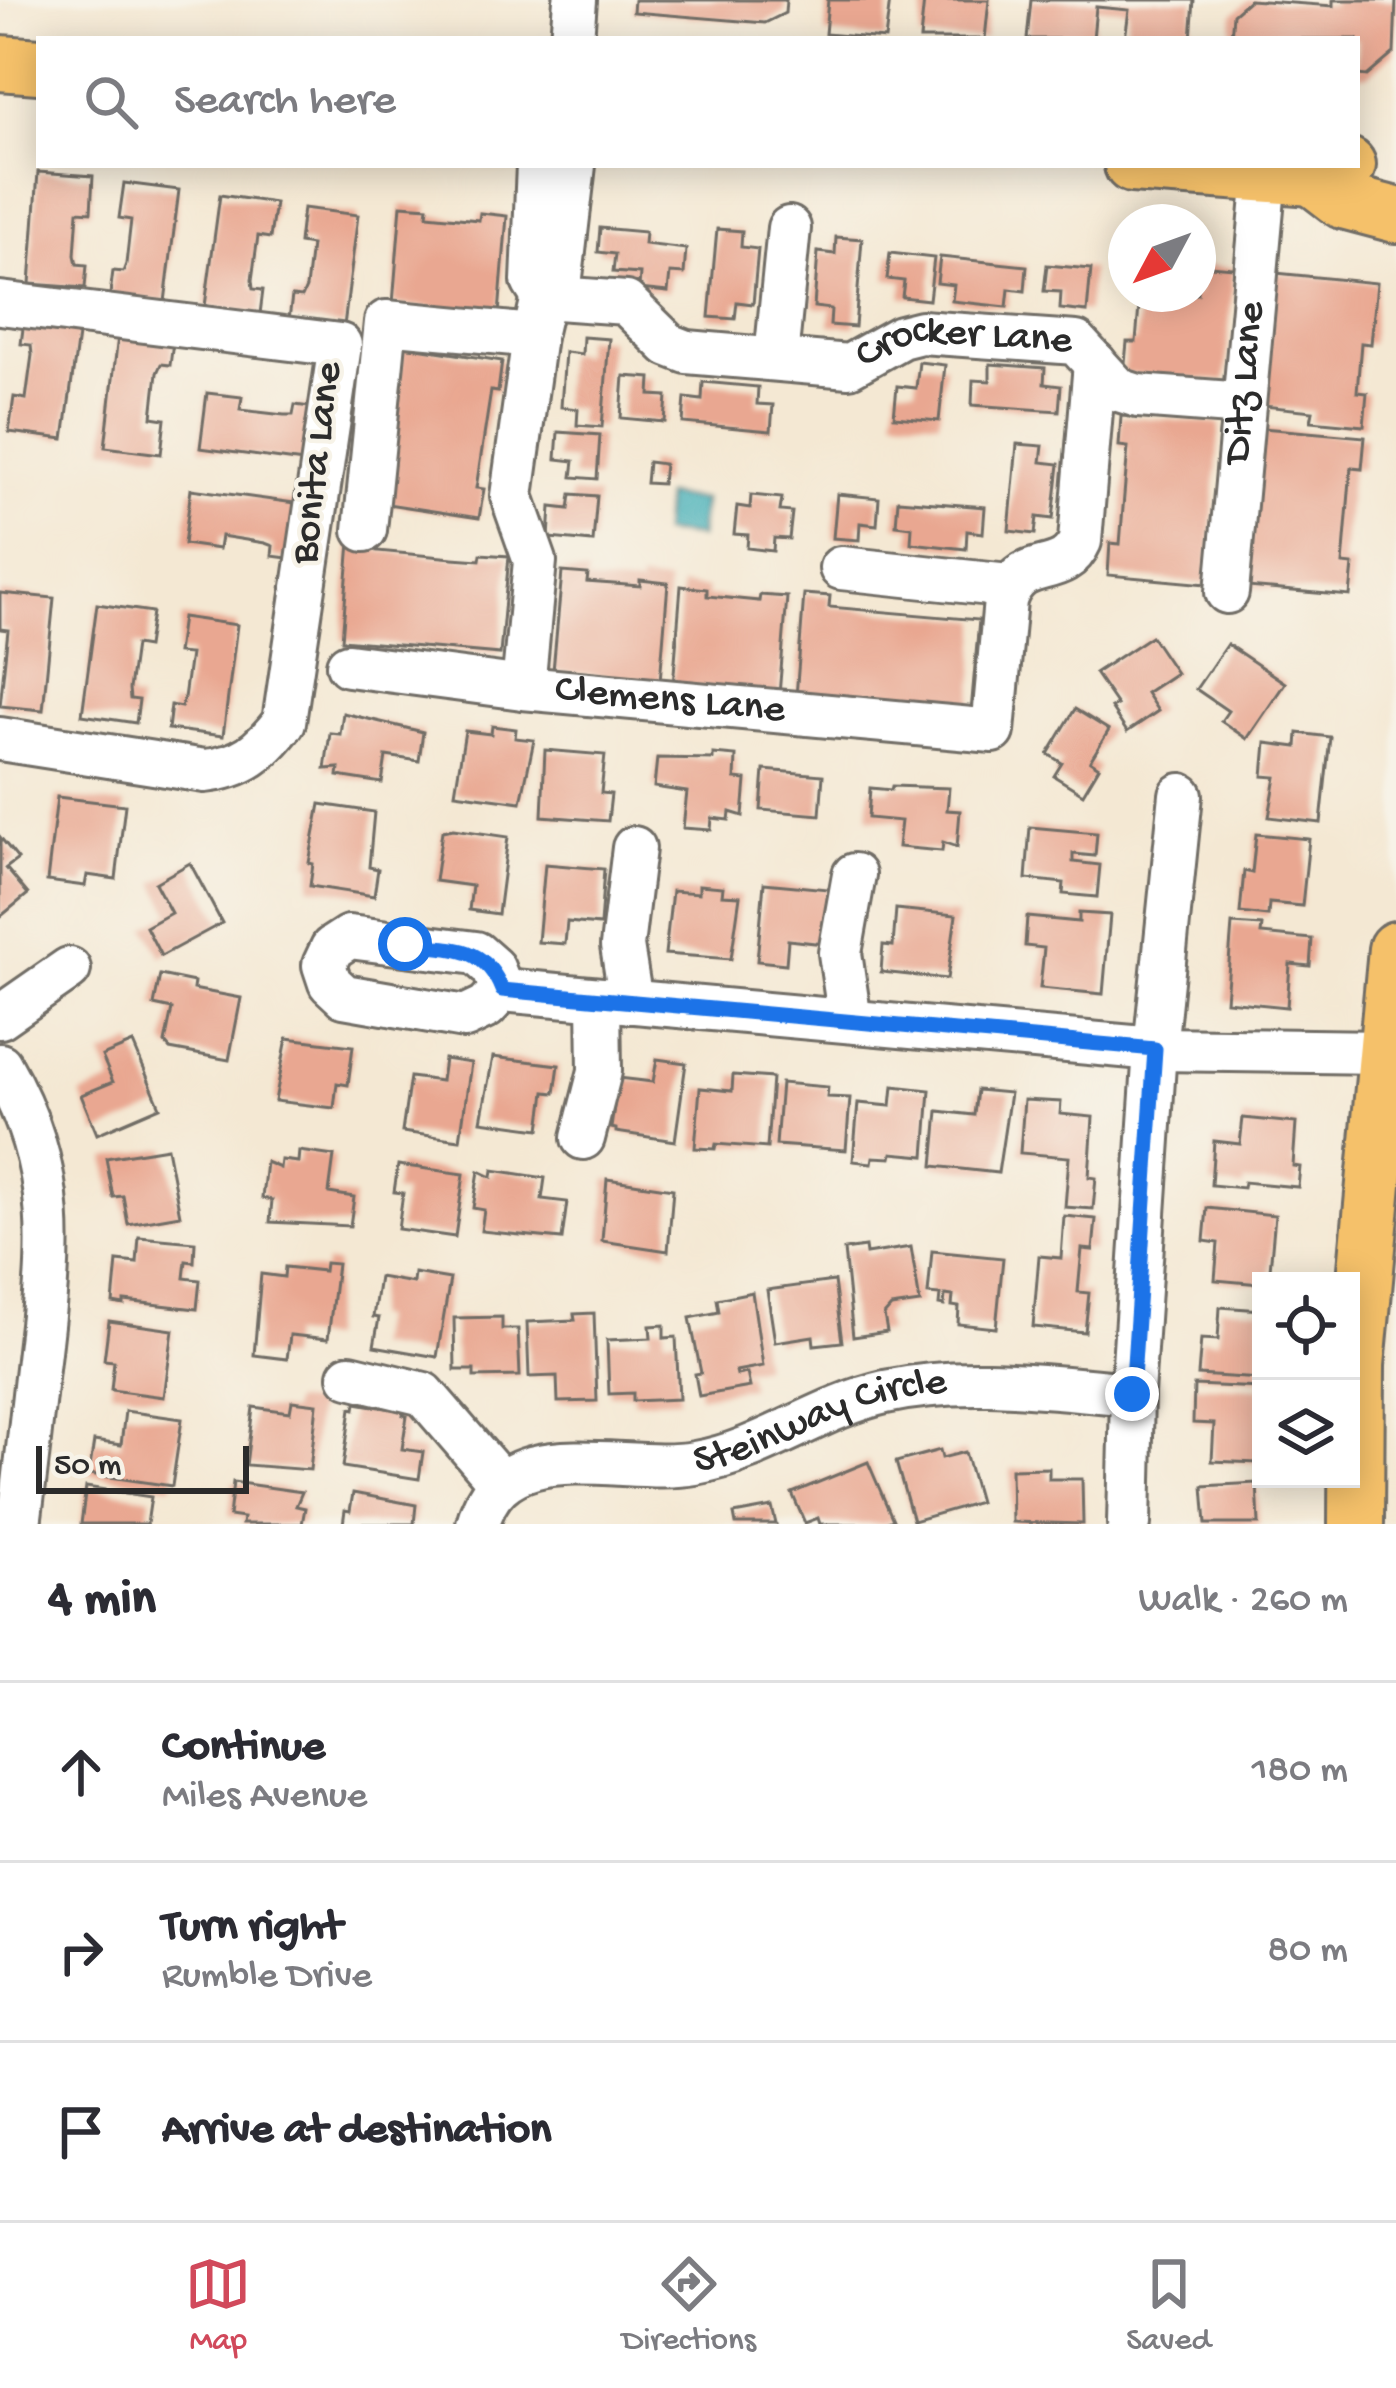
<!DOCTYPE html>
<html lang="en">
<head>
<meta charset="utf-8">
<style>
  body { margin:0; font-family:"Gochi Hand",sans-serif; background:#f7f7f7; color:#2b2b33 }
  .controls { position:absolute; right:36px; bottom:36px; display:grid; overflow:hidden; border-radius:0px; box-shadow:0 6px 30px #0003 }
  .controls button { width:108px; height:108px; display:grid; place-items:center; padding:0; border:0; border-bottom:3px solid #e1e1e2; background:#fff; color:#2b2b33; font:60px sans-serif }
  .compass { position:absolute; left:1108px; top:204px; width:108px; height:108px; border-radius:50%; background:#fff; box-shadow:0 6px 30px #0003; rotate:229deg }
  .scale { position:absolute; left:36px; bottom:30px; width:213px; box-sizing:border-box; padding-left:12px; border:6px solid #2b2b2b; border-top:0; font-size:33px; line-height:42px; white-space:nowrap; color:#2b2b2b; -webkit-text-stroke:9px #f7f3e8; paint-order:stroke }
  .stop { position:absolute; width:36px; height:36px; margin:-27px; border:9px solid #1a73e8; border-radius:50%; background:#fff }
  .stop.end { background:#1a73e8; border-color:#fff; box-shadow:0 3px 12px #0008 }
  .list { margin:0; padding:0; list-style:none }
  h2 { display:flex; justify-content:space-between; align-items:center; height:156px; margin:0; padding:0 48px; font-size:51px }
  h2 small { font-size:39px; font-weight:400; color:#7c7c81 }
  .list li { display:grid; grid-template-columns:78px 1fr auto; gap:36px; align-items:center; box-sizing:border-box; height:180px; padding:0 48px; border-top:3px solid #e1e1e2 }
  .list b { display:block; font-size:45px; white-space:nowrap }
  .list p { margin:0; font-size:39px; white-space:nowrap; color:#7c7c81 }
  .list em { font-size:39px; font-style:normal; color:#7c7c81 }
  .icon { flex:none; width:66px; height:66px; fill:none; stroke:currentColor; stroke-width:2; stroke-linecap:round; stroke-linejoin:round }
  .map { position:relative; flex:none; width:1396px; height:1524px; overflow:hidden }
  .search { position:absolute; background:#fff; box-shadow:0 6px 30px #0003; left:36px; right:36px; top:36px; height:132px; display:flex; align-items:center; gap:30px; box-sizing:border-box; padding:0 42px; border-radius:0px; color:#7c7c81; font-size:45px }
  .sheet { height:696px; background:#fff }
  nav { display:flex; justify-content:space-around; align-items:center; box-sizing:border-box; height:168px; border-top:3px solid #e1e1e2; background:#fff; font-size:33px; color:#7c7c81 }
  nav a { display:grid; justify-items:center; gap:6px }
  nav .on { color:#d1495b }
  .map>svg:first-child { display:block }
</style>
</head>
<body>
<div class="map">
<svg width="1396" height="1524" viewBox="0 0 1396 1524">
  <rect width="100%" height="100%" fill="#f7f3e8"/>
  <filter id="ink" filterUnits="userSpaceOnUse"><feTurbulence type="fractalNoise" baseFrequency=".00833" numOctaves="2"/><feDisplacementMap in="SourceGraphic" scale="24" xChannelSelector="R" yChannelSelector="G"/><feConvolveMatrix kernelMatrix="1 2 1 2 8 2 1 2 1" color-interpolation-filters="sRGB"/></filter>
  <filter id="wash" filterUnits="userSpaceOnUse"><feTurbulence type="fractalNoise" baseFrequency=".004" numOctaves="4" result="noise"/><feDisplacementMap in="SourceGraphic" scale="48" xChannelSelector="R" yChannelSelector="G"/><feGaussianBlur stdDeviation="2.7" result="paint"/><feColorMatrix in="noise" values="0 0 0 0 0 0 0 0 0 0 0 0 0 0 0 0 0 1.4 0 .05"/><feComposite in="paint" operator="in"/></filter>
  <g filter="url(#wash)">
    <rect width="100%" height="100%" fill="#f4e8d3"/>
    <polygon fill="#3aabb5" stroke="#326b70" stroke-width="3" points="665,496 703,500 699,537 662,533"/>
    <g id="blocks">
      <g fill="#e9a791">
        <polygon points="634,0 786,0 785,13 765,23 633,12"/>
        <polygon points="828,0 890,0 885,39 825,34"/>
        <polygon points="924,0 989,0 985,39 920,39"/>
        <polygon points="1031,0 1194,0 1191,39 1125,39 1129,10 1096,7 1093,39 1027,39"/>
        <polygon points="1249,0 1333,6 1333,0 1396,0 1394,53 1367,76 1357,75 1357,39 1231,39 1233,14"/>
        <polygon points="38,172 93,176 91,212 78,211 75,255 77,264 87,265 85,288 30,284"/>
        <polygon points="124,183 179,190 165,302 110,295 113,271 123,272 126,264 131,220 119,218"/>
        <polygon points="220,195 275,203 270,238 258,236 252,280 253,289 263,290 260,314 205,306"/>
        <polygon points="401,205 428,207 427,215 479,220 480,213 507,216 499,314 393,304"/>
        <polygon points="303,208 358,215 344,326 289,319 292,296 302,297 306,288 311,245 299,243"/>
        <polygon points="600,228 645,232 644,244 686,249 684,274 670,273 668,292 639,289 640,274 613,272 615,254 598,252"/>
        <polygon points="717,229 742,231 741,247 758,249 753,304 737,302 735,319 709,317"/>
        <polygon points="836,237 862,239 855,327 830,325 831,309 814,307 818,252 835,254"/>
        <polygon points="890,253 934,258 929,300 902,297 904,281 887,279"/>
        <polygon points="940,257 1027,266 1025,291 1009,289 1007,307 952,301 954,285 937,283"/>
        <polygon points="1047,265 1091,269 1087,312 1060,309 1061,292 1044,291"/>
        <polygon points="1198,265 1234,268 1225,381 1124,373 1127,342 1136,342 1140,294 1198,294"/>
        <polygon points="1276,273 1377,283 1371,344 1361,343 1357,392 1367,393 1364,426 1311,421 1313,411 1263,406"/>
        <polygon points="24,321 79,328 64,439 9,432 14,397 26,399 32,355 31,345 21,344"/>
        <polygon points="118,336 173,342 170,365 161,364 157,373 152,417 165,419 161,454 105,447"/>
        <polygon points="583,337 609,339 602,427 577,425 578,409 561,407 565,352 582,354"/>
        <polygon points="404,346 502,361 498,392 491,391 476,488 484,489 479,518 381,503"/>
        <polygon points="919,362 945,365 939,421 894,417 897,386 916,388"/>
        <polygon points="990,364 1045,368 1044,384 1061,386 1059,411 972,405 973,380 990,381"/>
        <polygon points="624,376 651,378 650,395 667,396 665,422 621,418"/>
        <polygon points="703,382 758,387 757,404 773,405 771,431 683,423 685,398 702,400"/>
        <polygon points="207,393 242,397 240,410 284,415 293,415 295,405 318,408 311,463 200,448"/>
        <polygon points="1121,416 1220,424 1207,584 1108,575 1110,543 1120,544 1128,447 1119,446"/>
        <polygon points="1262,428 1365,437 1362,469 1351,468 1343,564 1353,565 1350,596 1247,587"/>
        <polygon points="558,432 600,435 597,479 572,477 574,461 556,459"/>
        <polygon points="1017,444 1043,446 1041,462 1059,464 1053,519 1037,517 1035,534 1009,531"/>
        <polygon points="648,462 664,464 662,484 646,483"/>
        <polygon points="191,489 302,504 295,559 272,556 273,546 265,543 221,536 219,549 184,544"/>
        <polygon points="571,494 597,496 593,542 549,538 551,507 569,509"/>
        <polygon points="837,494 879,498 877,525 860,523 859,540 833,538"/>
        <polygon points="751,495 782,498 780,511 792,512 789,539 774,538 773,551 747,548 748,535 734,534 737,506 750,508"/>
        <polygon points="898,500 985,507 983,533 967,531 966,549 911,543 912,527 896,525"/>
        <polygon points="350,542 378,545 377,551 453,558 480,560 481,554 509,556 500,654 342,640"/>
        <polygon points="562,572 588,574 587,582 640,586 640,580 668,583 660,681 553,671"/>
        <polygon points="681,586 707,589 707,596 759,601 760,595 787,597 779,695 673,686"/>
        <polygon points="0,593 54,598 43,710 0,706 8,630 0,629"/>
        <polygon points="804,594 830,596 829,607 979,620 971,712 796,697"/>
        <polygon points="97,604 152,612 147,647 135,645 129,689 130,699 139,700 136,723 82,715"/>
        <polygon points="182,617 237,625 223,736 168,729 171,705 181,707 184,698 190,654 177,653"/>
        <polygon points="1151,636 1176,673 1146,693 1158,711 1127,732 1111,708 1117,705 1095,673"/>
        <polygon points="1227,644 1285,683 1247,739 1221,721 1228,711 1196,689"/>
        <polygon points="1075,709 1109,730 1090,761 1099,767 1083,794 1054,776 1062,763 1048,754"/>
        <polygon points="343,713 423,732 419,761 386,756 382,783 338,776 339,768 325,769 330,733 340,734"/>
        <polygon points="492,726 516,729 515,738 534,740 521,802 455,793 465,731 491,734"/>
        <polygon points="1298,733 1330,737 1321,823 1269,817 1276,777 1263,776 1266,743 1297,747"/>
        <polygon points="545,750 605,755 601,793 611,794 608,821 542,816"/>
        <polygon points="713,754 736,756 735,779 746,780 743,816 730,812 729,820 712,818 711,830 683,828 687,792 654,787 657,758 713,759"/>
        <polygon points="764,770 823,775 820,815 761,810"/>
        <polygon points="892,786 949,788 947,810 960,811 957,847 943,842 942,851 898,847 901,821 868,818 870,788 891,790"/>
        <polygon points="57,797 125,805 116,879 87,875 85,886 47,881"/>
        <polygon points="320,804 374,812 369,867 378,869 374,896 310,886 313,864 309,863"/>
        <polygon points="1030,827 1097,833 1095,856 1073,854 1073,862 1100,865 1097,897 1063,894 1064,883 1026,879"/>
        <polygon points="453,829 508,837 498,914 469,910 472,886 435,881 442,831"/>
        <polygon points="1256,834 1309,839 1302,906 1269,903 1268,916 1240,913 1244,871 1252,873"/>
        <polygon points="0,837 18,859 6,868 28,894 0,917"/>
        <polygon points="190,863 222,923 161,956 146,927 171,913 155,883"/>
        <polygon points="545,864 604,869 600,925 567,922 565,944 538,942"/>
        <polygon points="764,883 828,889 824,944 788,940 786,964 757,961"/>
        <polygon points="699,885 723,887 722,895 740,896 731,959 665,954 672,891 699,893"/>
        <polygon points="896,909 956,915 947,979 881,972 883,945 893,946"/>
        <polygon points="1079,913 1110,915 1103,994 1040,988 1044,948 1025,946 1027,917 1079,922"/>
        <polygon points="1232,924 1262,926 1261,934 1312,939 1310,966 1290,964 1287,1007 1226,1001"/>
        <polygon points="160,975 194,982 193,989 241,998 229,1060 170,1049 165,1043 172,1009 154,1005"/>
        <polygon points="287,1038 353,1046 348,1085 337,1083 334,1108 275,1101"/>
        <polygon points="133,1043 160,1107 97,1134 81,1095 113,1082 102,1056"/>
        <polygon points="493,1057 559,1065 555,1093 545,1092 540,1129 481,1121"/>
        <polygon points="444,1059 471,1063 460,1140 402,1132 410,1077 441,1081"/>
        <polygon points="657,1059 686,1063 675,1141 616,1132 616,1129 611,1128 618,1078 653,1082"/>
        <polygon points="733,1075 772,1078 767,1148 716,1144 715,1149 695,1148 700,1088 732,1091"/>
        <polygon points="781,1083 828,1087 827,1097 850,1098 846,1150 776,1145"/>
        <polygon points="893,1086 930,1090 925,1156 892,1153 891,1158 873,1157 872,1163 853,1161 858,1103 891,1106"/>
        <polygon points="977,1090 1010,1093 998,1173 933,1166 938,1111 974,1115"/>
        <polygon points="1024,1100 1061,1102 1060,1114 1093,1117 1089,1177 1096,1178 1093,1209 1065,1207 1069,1157 1020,1153"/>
        <polygon points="1243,1118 1296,1123 1293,1166 1300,1167 1298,1187 1244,1182 1243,1188 1211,1185 1214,1141 1240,1144"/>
        <polygon points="167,1148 180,1215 128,1224 123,1196 113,1197 106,1158"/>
        <polygon points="299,1151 334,1156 329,1193 354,1197 350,1226 270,1222 272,1200 262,1198 266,1162 280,1168 281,1160 298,1162"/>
        <polygon points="398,1165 464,1174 455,1237 398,1229 403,1193 394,1192"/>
        <polygon points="493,1170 545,1178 542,1199 567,1202 562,1239 481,1231 484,1210 473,1208 479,1171 492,1177"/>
        <polygon points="607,1179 673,1189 668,1251 602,1241"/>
        <polygon points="1207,1208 1275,1215 1269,1281 1261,1281 1261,1284 1215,1280 1218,1243 1204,1241"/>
        <polygon points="1064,1216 1096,1219 1093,1250 1082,1249 1078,1292 1089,1293 1085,1332 1033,1327 1039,1256 1061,1258"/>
        <polygon points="139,1237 195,1242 194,1262 186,1261 184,1278 200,1280 197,1309 124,1301 124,1305 113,1303 117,1261 137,1263"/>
        <polygon points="865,1247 866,1254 911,1247 920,1303 891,1307 884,1315 887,1332 853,1337 844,1250"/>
        <polygon points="932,1251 1003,1258 996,1328 958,1324 959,1307 952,1306 953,1296 945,1295 944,1306 939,1305 940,1295 928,1294"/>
        <polygon points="325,1263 337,1264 328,1339 290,1335 287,1359 254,1355 261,1274 284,1277 285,1267 324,1271"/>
        <polygon points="414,1273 450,1279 437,1357 374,1346 379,1318 373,1317 379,1277 413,1283"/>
        <polygon points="834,1281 842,1342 814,1345 813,1336 775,1342 767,1290"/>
        <polygon points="752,1292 763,1366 736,1371 737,1375 747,1373 750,1387 699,1396 695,1374 701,1373 690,1318 719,1312 717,1299"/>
        <polygon points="1220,1307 1261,1310 1261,1379 1198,1375 1201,1339 1218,1340"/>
        <polygon points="594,1313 597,1401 558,1402 557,1376 529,1377 527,1322 575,1320 574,1314"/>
        <polygon points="502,1317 502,1329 518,1329 520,1376 474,1377 474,1370 455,1370 454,1318"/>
        <polygon points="109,1321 173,1330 164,1397 111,1390 114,1361 104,1360"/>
        <polygon points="664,1325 664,1338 676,1337 679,1399 633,1401 633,1393 609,1394 607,1340 651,1338 650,1326"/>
        <polygon points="1194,1385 1261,1388 1258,1463 1212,1461 1214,1424 1193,1423"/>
        <polygon points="292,1401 317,1404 310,1470 246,1465 253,1407 290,1412"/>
        <polygon points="356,1403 404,1411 403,1415 407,1416 402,1449 423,1452 419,1479 343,1467 351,1408 355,1409"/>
        <polygon points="125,1411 182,1419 172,1486 89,1474 94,1441 121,1445"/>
        <polygon points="940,1450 942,1458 965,1452 979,1502 913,1521 896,1462"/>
        <polygon points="868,1462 893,1520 883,1524 820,1524 818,1518 805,1523 792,1493"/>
        <polygon points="1049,1468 1049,1479 1082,1479 1083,1524 1012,1522 1011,1469"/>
        <polygon points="233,1482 302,1492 296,1506 305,1508 302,1524 242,1524 243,1518 229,1516"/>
        <polygon points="1257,1483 1259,1524 1206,1524 1203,1486"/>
        <polygon points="86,1487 151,1497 147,1524 81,1524"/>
        <polygon points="353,1493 416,1505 414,1524 343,1524 345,1510 350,1511"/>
        <polygon points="772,1507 776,1524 736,1524 734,1514"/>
      </g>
    </g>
  </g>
  <g filter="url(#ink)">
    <use href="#blocks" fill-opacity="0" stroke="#716d66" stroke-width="3"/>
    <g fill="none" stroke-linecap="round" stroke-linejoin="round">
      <defs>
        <g id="minor">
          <polyline points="572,39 575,0"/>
          <polyline points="538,165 533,281 543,297"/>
          <path id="s1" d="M543 297 626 303 669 345 687 352 849 366 901 337 921 332 1076 343 1119 390 1138 396 1244 404"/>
          <path d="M0 303 340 345 284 722C261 752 243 767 205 771L0 739"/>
          <polyline points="776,358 789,228"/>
          <polyline points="365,530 386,322 534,336"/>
          <polyline points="841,568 1009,586"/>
          <path id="s2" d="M1227 592 1265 175"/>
          <path id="s3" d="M348 665 523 688 993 731 1005 600C1021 552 1062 582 1080 541L1095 363"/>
          <polyline points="523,688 535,561 512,496 534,336 543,297 561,277 574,165"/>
          <polygon points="349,937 476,953 493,968 502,990 486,1007 465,1017 344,996 330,983 324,965 332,948"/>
          <polyline points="502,990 1155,1049 1384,1052"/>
          <polyline points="631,1002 622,946 634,848"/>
          <polyline points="0,1017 69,969"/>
          <polyline points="850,1021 840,953 854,875"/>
          <path d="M0 1065C61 1171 51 1252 37 1368 31 1420 26 1472 19 1524"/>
          <polyline points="583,1138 600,1071 599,999"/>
          <polyline points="350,1376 424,1394 500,1482"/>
          <path id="s4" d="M478 1524C502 1429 623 1476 695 1463 762 1452 819 1407 885 1392 966 1374 1050 1387 1132 1394"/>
          <polyline points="1129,1524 1132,1394 1155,1049 1181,795"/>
        </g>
        <g id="major">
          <polyline points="0,63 39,66"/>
          <polyline points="1132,165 1313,178 1348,165"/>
          <polyline points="1313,178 1343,201 1396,215"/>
          <polyline points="1356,1524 1357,1365 1396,949"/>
        </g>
      </defs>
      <use href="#minor" stroke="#716d66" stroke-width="48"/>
      <use href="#major" stroke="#716d66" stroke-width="60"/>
      <use href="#minor" stroke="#fff" stroke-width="42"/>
      <use href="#major" stroke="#f5c16b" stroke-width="54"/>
    </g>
  </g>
  <g fill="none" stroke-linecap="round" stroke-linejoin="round" filter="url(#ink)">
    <path stroke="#1a73e8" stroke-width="15" d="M405 944C450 950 483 942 502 990L1155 1049 1132 1394"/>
  </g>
  <g text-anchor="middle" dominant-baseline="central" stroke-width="9" stroke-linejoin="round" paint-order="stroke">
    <g font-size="42" fill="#2b2b2b" stroke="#f7f3e8">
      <text stroke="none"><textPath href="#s1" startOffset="447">Crocker Lane</textPath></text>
      <text stroke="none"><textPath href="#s2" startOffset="210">Ditz Lane</textPath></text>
      <text transform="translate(319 463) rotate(-83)">Bonita Lane</text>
      <text stroke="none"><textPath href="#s3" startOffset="324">Clemens Lane</textPath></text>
      <text stroke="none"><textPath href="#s4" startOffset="378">Steinway Circle</textPath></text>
    </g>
  </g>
</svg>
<div class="controls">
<button><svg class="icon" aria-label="locate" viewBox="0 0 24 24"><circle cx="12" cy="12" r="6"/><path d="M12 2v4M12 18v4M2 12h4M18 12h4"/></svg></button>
<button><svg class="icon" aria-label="layers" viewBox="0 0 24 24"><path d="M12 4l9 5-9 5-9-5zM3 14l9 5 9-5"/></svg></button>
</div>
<svg class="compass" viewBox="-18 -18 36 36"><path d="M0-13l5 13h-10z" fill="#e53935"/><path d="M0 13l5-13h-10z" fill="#7c7c81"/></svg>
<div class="scale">50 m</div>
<div class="stop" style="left:405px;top:944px"></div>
<div class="stop end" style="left:1132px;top:1394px"></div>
<div class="search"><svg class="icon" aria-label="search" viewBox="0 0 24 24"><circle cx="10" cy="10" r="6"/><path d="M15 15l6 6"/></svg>Search here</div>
</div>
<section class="sheet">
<h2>4 min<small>Walk · 260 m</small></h2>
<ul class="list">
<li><svg class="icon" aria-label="ahead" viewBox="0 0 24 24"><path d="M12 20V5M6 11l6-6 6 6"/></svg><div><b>Continue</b><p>Miles Avenue</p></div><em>180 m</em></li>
<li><svg class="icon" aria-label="right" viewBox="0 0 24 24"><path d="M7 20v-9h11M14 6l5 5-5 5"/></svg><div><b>Turn right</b><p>Rumble Drive</p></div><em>80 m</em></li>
<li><svg class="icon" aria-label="arrive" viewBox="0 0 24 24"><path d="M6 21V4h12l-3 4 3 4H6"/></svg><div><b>Arrive at destination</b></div></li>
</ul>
</section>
<nav>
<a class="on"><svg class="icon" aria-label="map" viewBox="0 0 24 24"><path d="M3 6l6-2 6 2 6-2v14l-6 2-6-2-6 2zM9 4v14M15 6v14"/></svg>Map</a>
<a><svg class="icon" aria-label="directions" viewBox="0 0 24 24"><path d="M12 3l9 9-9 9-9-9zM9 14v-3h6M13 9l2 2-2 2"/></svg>Directions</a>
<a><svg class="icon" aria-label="saved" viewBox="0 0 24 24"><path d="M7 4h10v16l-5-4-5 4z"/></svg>Saved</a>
</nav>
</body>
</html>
